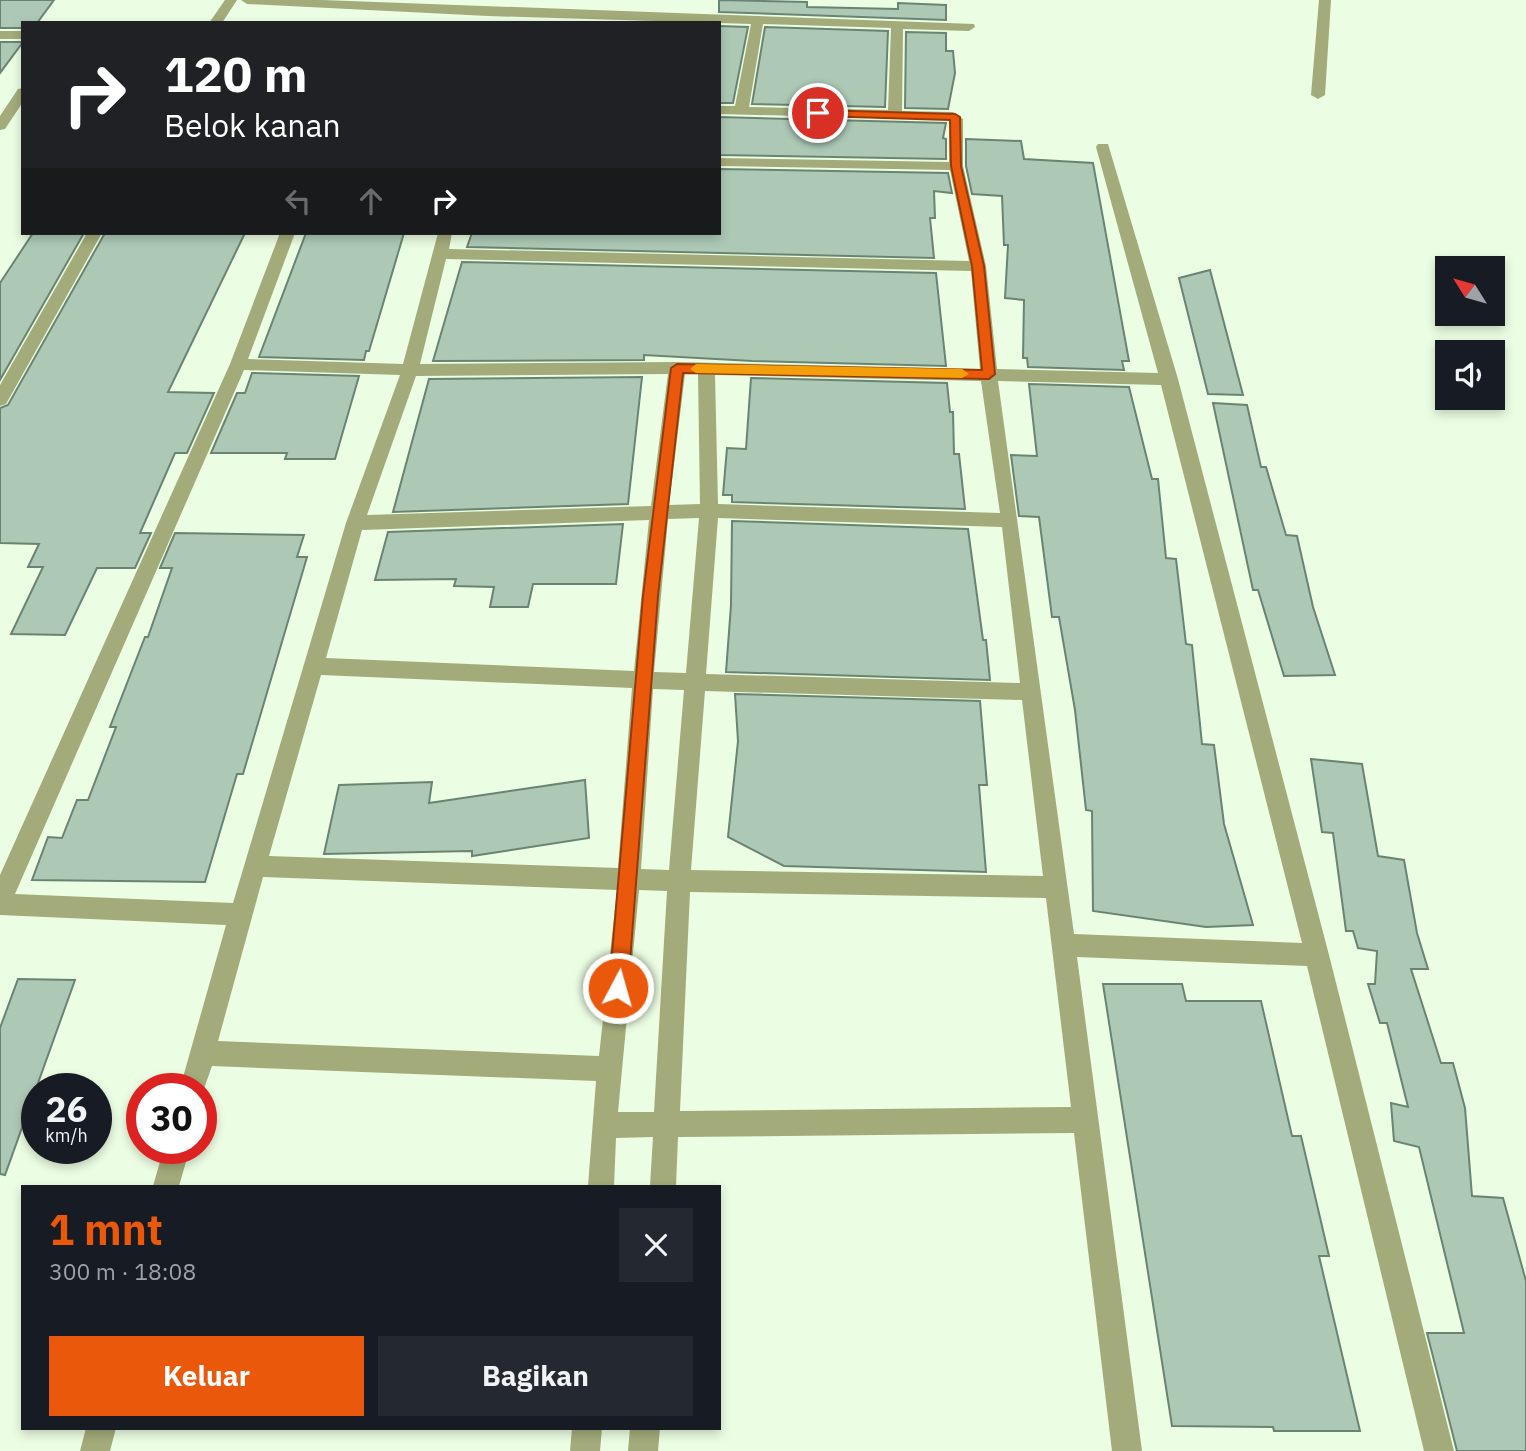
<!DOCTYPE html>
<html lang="id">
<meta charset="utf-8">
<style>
body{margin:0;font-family:"IBM Plex Sans",sans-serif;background:#242831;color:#f1f3f6;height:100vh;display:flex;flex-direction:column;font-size:26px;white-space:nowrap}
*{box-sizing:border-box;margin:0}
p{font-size:23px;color:#9ea1a6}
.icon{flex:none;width:38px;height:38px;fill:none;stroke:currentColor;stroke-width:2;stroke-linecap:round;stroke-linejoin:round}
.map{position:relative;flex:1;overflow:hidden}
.sheet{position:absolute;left:21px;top:1185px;width:700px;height:245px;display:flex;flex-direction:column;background:#171b24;border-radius:0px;box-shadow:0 4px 10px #0003}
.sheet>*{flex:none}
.banner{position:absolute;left:21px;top:21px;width:700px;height:214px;border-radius:0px;box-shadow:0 4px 10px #0003;background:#202124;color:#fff;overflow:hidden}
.needle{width:46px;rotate:307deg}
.buttons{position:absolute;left:1435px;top:256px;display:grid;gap:14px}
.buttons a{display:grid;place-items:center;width:70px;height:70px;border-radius:0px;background:#171b24;box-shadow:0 4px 10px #0003;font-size:35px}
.speed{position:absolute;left:21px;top:1073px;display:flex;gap:14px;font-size:35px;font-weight:700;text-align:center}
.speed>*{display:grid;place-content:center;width:91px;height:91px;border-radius:50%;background:#171b24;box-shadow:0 4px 10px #0003;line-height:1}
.speed small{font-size:18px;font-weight:400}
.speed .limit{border:10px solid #d22;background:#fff;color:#111}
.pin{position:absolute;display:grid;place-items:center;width:60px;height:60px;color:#fff;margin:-30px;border:4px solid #fff;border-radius:50%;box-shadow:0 2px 7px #0007}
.me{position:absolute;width:77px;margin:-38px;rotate:6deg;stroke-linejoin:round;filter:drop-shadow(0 0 5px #0008)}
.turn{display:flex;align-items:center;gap:24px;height:147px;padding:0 28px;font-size:32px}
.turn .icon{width:91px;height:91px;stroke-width:2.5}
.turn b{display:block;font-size:49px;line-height:60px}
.lanes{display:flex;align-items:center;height:66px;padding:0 28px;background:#0003;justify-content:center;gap:35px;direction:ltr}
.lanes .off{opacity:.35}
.round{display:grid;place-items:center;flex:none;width:74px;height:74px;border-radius:0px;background:#242831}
.summary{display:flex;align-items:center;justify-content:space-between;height:119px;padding:0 28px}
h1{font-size:42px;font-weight:800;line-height:52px;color:#ea580c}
.action{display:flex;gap:14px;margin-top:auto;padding:14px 28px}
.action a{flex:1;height:80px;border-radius:0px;background:#ea580c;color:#fff;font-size:28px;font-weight:800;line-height:80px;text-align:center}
.action a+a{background:#242831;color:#f1f3f6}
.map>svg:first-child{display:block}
.building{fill:#adc9b6;stroke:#698472;stroke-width:2}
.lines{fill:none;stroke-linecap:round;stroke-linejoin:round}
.minor{fill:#a3ab7a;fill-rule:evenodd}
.route{fill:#ea580c;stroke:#983908;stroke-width:2}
.slow{fill:#f59e0b}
</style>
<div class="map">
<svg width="1526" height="1451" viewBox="0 0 1526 1451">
<rect width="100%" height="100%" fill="#ebfde2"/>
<path class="building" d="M 0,0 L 54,0 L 37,23 L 23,23 L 23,28 L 0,28 Z
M 719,0 L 807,2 L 807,7 L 898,9 L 898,3 L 946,5 L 946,20 L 719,12 Z
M 719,26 L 748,27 L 733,103 L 719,103 Z
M 765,27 L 888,31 L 885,107 L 752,104 Z
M 906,32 L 946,33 L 946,51 L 953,51 L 955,73 L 948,109 L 905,108 Z
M 0,42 L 23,42 L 0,73 Z
M 719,117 L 946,123 L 943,138 L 946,139 L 946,159 L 719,155 Z
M 966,139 L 1021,141 L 1024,159 L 1093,163 L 1129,361 L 1122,361 L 1124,370 L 1028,367 L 1027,358 L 1023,358 L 1024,300 L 1005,298 L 1008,245 L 1004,245 L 1002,196 L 972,194 L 966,166 Z
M 719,169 L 948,173 L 952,193 L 934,191 L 935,218 L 930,218 L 934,258 L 467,247 L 472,233 L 719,233 Z
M 33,233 L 84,233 L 0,380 L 0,283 Z
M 105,233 L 245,233 L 168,392 L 214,393 L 187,453 L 175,453 L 140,533 L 151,533 L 135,568 L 97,568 L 65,635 L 11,634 L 43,567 L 28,567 L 39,544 L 0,543 L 0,408 L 8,405 Z
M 306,233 L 404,233 L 369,351 L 366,351 L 364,360 L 259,357 Z
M 462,262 L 936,273 L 946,366 L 752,361 L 644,355 L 644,360 L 433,361 Z
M 1210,270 L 1243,395 L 1208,394 L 1179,278 Z
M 252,373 L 359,376 L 335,459 L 285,459 L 287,453 L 211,453 L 237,393 L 245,393 Z
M 642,377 L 628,504 L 393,512 L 429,379 Z
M 751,378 L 947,383 L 950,412 L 953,412 L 954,454 L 959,454 L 965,509 L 732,502 L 732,495 L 723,495 L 727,448 L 746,449 Z
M 1029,384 L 1129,387 L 1152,479 L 1158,479 L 1166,558 L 1176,559 L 1186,644 L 1192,645 L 1202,744 L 1214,745 L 1224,824 L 1253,925 L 1206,927 L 1093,911 L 1092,811 L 1086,810 L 1075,710 L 1059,617 L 1052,617 L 1039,517 L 1019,516 L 1011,455 L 1037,456 Z
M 1213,403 L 1247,405 L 1261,467 L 1266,467 L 1286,535 L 1297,536 L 1313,607 L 1335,675 L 1284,676 L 1258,590 L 1253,590 Z
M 732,521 L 968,529 L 983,640 L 986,640 L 990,680 L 726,672 L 731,605 Z
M 623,524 L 616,584 L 533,584 L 528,607 L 490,607 L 494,587 L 454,586 L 456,579 L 375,580 L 388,532 Z
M 175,533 L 304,535 L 297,557 L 307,557 L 243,774 L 237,774 L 205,882 L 32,880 L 48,837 L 62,838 L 77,800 L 88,800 L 116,727 L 110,727 L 145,637 L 148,637 L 172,568 L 160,568 Z
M 735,694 L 980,701 L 987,785 L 979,785 L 986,872 L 784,866 L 728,837 L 738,741 Z
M 1311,759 L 1362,764 L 1378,856 L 1404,860 L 1417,933 L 1428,969 L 1411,969 L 1441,1063 L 1453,1063 L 1465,1108 L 1472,1196 L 1503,1198 L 1526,1281 L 1526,1451 L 1457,1451 L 1427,1333 L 1464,1333 L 1419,1147 L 1394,1141 L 1391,1103 L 1408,1107 L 1387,1023 L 1380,1023 L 1368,984 L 1375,984 L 1377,951 L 1358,948 L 1353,931 L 1346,931 L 1333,833 L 1322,832 Z
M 585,780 L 589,838 L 472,856 L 472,851 L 324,854 L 339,785 L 432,782 L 429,803 Z
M 18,979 L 75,980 L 5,1175 L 0,1174 L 0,1028 Z
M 1103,984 L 1182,984 L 1186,1001 L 1261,1001 L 1292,1136 L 1301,1136 L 1329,1256 L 1319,1256 L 1360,1431 L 1274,1431 L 1273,1427 L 1172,1426 Z"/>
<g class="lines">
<path class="minor" d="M 225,0 L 237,0 L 222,23 L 209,23 Z
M 241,0 L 322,0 L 974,24 L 975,27 L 969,31 L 903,29 L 902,111 L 953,112 L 963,119 L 963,166 L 986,266 L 997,369 L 1158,373 L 1096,147 L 1098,144 L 1108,144 L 1178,379 L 1329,955 L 1454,1451 L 1424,1451 L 1307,966 L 1077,957 L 1142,1451 L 1112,1451 L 1074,1133 L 678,1137 L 676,1186 L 650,1186 L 653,1137 L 616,1138 L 614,1186 L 588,1186 L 596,1081 L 212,1066 L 201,1097 L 201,1088 L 180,1088 L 226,925 L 0,915 L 0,875 L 230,364 L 280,233 L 295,233 L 248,359 L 403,364 L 438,233 L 452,233 L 449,249 L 969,261 L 950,170 L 719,166 L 719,158 L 949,162 L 949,120 L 719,114 L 719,106 L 735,106 L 751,24 L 488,16 L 247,4 ZM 763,24 L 891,28 L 888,110 L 749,107 ZM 446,259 L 971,271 L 980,369 L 677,362 L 420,364 ZM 244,370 L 400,375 L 346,523 L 233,903 L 15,894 ZM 668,374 L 651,506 L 367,515 L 416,376 ZM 685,374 L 698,374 L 700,504 L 669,505 ZM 715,375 L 981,381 L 1000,513 L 718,504 ZM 998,381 L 1161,385 L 1302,943 L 1074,934 ZM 699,518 L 686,673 L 654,672 L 668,519 ZM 718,518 L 1002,527 L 1020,683 L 706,674 ZM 649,520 L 634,671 L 326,658 L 362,530 ZM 321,675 L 632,688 L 618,868 L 269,856 ZM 653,689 L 684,690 L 669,870 L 641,869 ZM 705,691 L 1022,700 L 1043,876 L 691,870 ZM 263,877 L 617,890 L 599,1056 L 218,1041 ZM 639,890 L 667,891 L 654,1112 L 618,1112 ZM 690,892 L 1046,898 L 1071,1107 L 680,1111 Z
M 1319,0 L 1331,0 L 1325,95 L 1318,99 L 1311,95 Z
M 0,31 L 23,31 L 23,39 L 0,39 Z
M 23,88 L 23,102 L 5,129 L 0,130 L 0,116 L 18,89 Z
M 87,233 L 102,233 L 6,404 L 0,406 L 0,385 Z
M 164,1148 L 190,1148 L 179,1186 L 153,1186 Z
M 86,1428 L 116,1428 L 110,1451 L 80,1451 Z
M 572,1428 L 602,1428 L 600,1451 L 570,1451 Z
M 630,1428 L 660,1428 L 658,1451 L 628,1451 Z"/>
</g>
<path class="route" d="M 815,110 L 955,114 L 960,117 L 961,166 L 984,266 L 995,374 L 989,379 L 683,373 L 658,596 L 628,988 L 625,994 L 618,997 L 612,994 L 609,988 L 643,596 L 671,368 L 677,364 L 982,370 L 972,266 L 951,166 L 950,120 L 818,116 L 815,115 Z"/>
<path class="slow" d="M 696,364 L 962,369 L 969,374 L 962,378 L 696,373 L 690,369 Z"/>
</svg>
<div class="buttons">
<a><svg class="needle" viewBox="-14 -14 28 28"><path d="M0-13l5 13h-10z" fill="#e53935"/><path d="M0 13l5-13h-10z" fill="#9ea1a6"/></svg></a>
<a><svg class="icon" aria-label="sound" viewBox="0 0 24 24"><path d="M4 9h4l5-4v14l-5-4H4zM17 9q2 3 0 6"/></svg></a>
</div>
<div class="speed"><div>26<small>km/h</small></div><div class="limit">30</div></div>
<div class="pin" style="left:818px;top:113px;background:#d93025"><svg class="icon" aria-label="arrive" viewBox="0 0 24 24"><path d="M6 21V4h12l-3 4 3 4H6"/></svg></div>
<svg class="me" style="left:618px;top:988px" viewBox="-20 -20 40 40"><circle r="17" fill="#ea580c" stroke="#fff" stroke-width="3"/><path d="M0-11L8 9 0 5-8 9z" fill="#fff"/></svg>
<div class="banner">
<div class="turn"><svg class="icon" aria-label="right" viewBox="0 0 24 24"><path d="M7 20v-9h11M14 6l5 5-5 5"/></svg><div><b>120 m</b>Belok kanan</div></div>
<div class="lanes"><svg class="icon off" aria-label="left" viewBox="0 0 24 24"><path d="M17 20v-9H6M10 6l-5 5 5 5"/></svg><svg class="icon off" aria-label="ahead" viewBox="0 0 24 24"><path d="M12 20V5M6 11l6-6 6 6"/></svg><svg class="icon" aria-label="right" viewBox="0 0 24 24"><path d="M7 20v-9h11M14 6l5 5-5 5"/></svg></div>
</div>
<section class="sheet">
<div class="summary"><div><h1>1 mnt</h1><p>300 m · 18:08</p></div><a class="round"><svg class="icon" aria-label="close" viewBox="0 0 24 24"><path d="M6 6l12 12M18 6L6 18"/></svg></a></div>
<div class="action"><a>Keluar</a><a>Bagikan</a></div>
</section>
</div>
